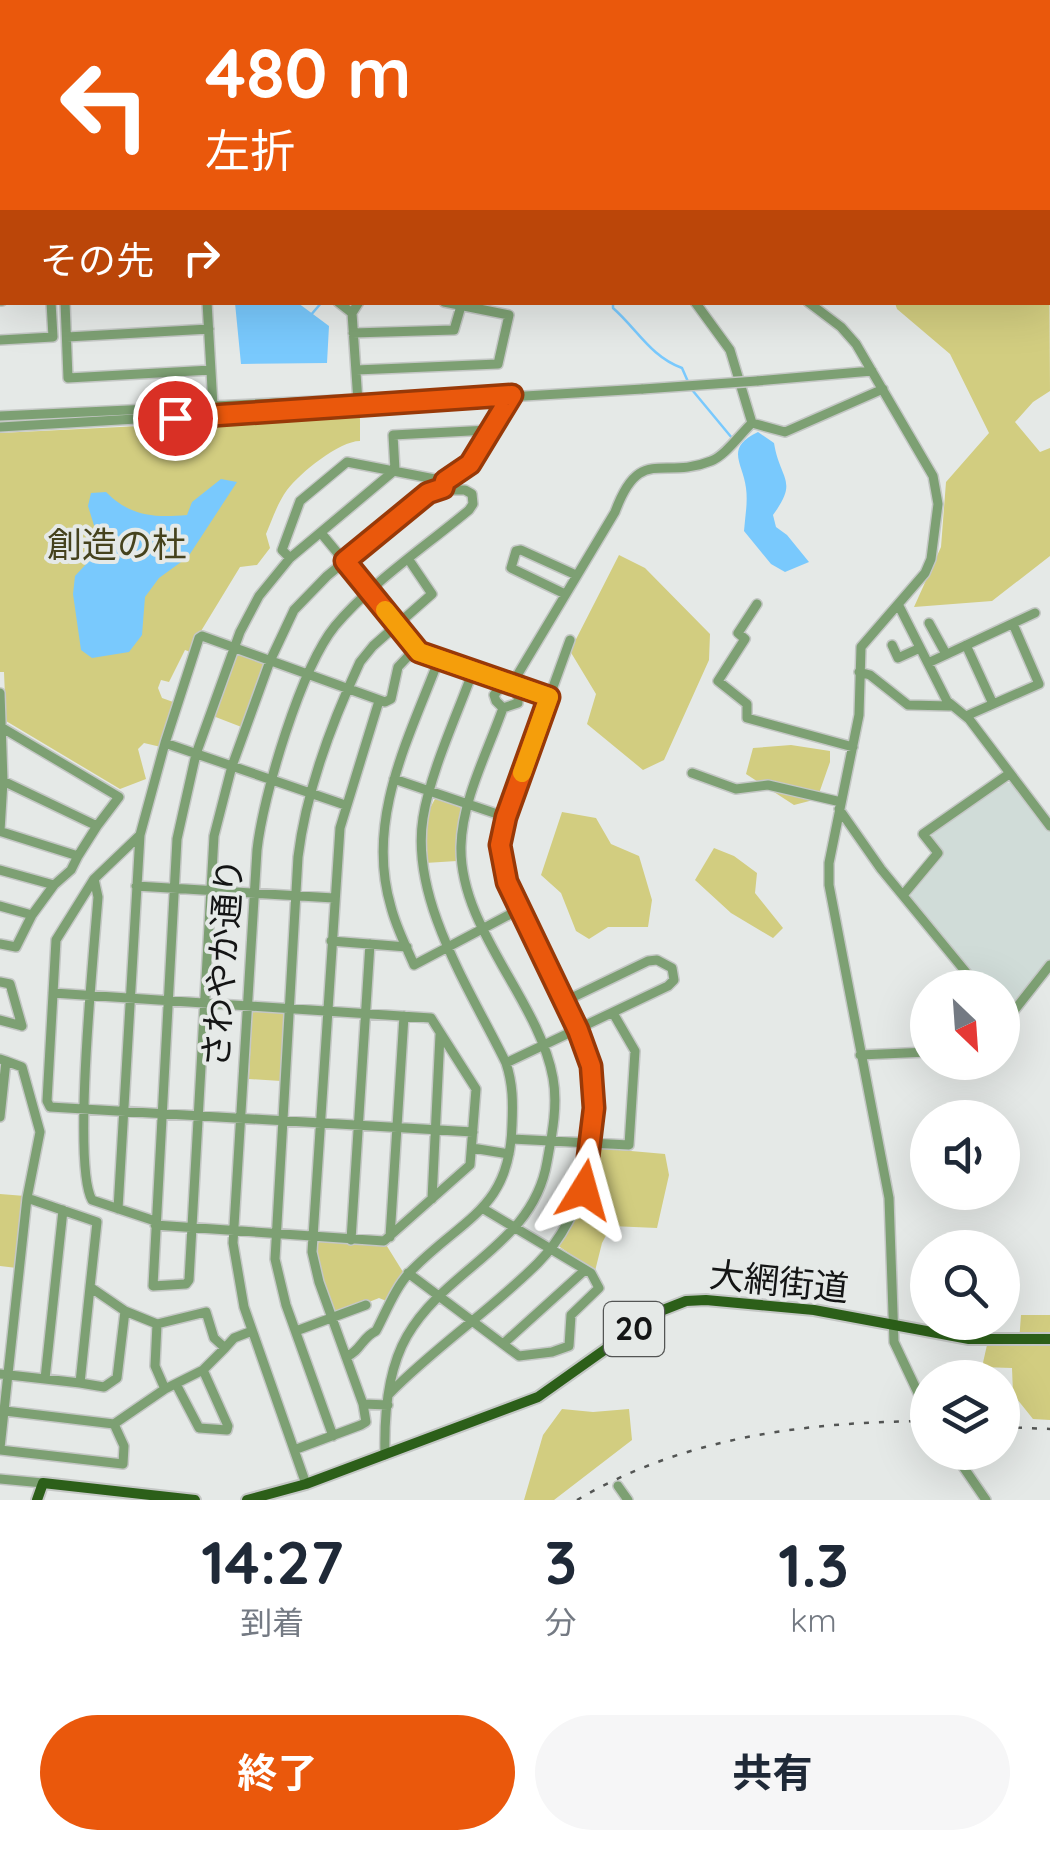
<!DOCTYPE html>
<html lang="ja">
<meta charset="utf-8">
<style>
body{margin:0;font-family:Quicksand,"Noto Sans JP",sans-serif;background:#f6f6f7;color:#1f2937;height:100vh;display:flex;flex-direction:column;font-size:38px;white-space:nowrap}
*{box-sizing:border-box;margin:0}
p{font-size:32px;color:#747a83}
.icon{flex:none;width:55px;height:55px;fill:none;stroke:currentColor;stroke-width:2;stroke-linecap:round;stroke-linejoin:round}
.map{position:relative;height:1500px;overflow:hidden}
.panel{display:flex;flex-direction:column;background:#fff;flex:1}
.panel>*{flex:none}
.top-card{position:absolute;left:0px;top:0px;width:1050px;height:305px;box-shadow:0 10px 40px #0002;background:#ea580c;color:#fff;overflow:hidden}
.needle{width:65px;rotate:155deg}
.buttons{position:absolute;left:910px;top:970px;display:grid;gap:20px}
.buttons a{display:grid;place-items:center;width:110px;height:110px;border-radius:50%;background:#fff;box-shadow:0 10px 40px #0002;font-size:50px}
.pin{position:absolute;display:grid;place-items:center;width:85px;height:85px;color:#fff;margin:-42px;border:5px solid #fff;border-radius:50%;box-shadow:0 2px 10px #0007}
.me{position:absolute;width:110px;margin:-55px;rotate:8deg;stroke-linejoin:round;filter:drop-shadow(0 0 8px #0008)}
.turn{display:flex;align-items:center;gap:35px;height:210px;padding:0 40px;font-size:45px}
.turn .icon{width:130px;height:130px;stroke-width:2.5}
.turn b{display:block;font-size:70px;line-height:85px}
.then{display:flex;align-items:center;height:95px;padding:0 40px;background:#0003;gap:20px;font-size:38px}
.eta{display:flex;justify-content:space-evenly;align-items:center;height:170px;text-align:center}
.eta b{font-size:60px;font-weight:700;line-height:70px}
.cta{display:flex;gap:20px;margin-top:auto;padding:20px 40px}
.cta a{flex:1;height:115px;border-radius:60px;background:#ea580c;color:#fff;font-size:40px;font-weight:700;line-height:115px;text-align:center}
.cta a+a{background:#f6f6f7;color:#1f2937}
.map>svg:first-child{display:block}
.built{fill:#d0dcd8}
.green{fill:#d2cd80}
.water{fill:#79c9fd}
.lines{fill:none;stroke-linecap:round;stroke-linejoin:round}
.stream{stroke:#79c9fd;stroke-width:2.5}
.minor-casing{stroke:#c4c7c5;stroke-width:12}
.major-casing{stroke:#c4c7c5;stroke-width:14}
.minor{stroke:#7da073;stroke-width:9}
.major{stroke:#2c5f19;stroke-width:10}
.rail{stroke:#535554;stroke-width:2.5;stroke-dasharray:5 10;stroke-linecap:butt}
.minor-bridge-casing{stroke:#c4c7c5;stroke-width:12;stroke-linecap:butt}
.minor-bridge{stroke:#7da073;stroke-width:9}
.route-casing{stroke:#983908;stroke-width:25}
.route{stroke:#ea580c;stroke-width:18}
.slow{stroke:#f59e0b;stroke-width:18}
.labels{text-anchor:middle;stroke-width:8;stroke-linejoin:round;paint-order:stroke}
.shield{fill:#e5e9e7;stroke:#535554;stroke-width:2.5}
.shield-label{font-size:32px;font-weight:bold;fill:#141515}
.park-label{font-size:35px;fill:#45421d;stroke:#e5e9e7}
.street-label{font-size:35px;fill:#141515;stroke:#e5e9e7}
</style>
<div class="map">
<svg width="1050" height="1500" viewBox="0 0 1050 1500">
<rect width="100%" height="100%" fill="#e5e9e7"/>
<path class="built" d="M 1007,783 L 1012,783 L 1050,829 L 1050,960 L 1009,1013 L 1004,1014 L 1002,988 L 983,987 L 909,899 L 908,893 L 943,853 L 930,837 L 932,832 Z"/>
<path class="green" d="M 253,0 L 544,0 L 255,2 Z
M 1048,68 L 1050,391 L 1033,402 L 1015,422 L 1040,452 L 1050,448 L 1050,556 L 992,601 L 914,607 L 941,547 L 946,482 L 989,433 L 950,354 L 897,309 L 895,303 L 1048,302 Z
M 360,415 L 360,441 C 339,441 300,473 287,490 C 278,502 272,520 266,534 L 270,548 L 257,565 L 240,567 L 198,636 L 193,653 L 185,650 L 169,682 L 161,680 L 158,688 L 162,698 L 176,703 L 161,747 L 144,743 L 138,749 L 146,779 L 120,789 L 6,721 L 4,672 L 0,672 L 0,433 Z
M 619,555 L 645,568 L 710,634 L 709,660 L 664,760 L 643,770 L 587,724 L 596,694 L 570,651 Z
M 240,652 L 265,660 L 267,665 L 244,728 L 213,716 L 235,655 Z
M 791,745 L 830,751 L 830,762 L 817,799 L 794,805 L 746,774 L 753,748 Z
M 436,797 L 464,809 L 457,835 L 457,861 L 425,863 L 427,814 Z
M 562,812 L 596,818 L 611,844 L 639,856 L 652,900 L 648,927 L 608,927 L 589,939 L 576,931 L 561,893 L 541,875 Z
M 714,848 L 734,856 L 757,873 L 755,893 L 783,928 L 773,938 L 731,913 L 695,880 Z
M 257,1009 L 285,1013 L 281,1081 L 249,1079 L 252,1012 Z
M 597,1148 L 665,1154 L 669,1175 L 657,1228 L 611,1226 L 602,1243 L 595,1271 L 557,1245 L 580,1208 Z
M 0,1194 L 25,1196 L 17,1268 L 0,1266 Z
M 319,1240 L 385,1243 L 403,1272 L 389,1302 L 379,1298 L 336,1315 C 326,1292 312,1264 319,1240 Z
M 1021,1315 L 1050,1315 L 1050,1420 L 1033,1419 L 1013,1394 L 1012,1368 L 982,1367 L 987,1345 L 1019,1342 Z
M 562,1409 L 593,1412 L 629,1409 L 632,1440 L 554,1500 L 524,1500 L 543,1435 Z"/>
<path class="water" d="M 235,303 L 298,303 L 329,326 L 327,363 L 241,364 Z
M 758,432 L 774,443 C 780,480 799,480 773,515 L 776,527 L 787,535 L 809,562 L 785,572 L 771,564 L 744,531 C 745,517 748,503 746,488 C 743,463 724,448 758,432 Z
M 221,479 L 237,482 L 188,557 L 159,578 L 145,597 L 142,635 L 129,652 L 92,658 L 81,650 L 73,594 L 75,576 L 101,548 L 88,506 L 91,493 L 106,492 C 130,516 153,518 187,515 L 192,502 Z"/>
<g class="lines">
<path class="stream" d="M 210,0 L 212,2
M 612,0 L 613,2
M 613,302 L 613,308 C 637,329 651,357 682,368 L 689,384
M 310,316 L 322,302
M 693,391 L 732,438"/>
<defs>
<path id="minor" d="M 639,0 L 640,2
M 184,2 L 188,0
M 756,2 L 756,0
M 0,61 L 2,60
M 0,125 L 2,129
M 0,138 L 2,137
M 0,171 L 2,169
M 0,227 L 2,227
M 0,265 L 2,264
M 0,301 L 2,301
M 65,302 L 68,378 L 211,370
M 207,302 L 213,406
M 338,302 L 352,313
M 808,302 L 841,327 L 856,344 L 933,476 L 938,504 L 931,559 L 925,573 L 861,647 L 859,715 L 829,863 L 829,885 L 889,1198 L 894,1342 L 928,1414
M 353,333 L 454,330 L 461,306
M 67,337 L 209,329
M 0,340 L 53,337 L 51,302
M 356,370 L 498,364 L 509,315 L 444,302
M 757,381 L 872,371
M 358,402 L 352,313 L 359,302
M 0,416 L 467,394
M 752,423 L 785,432 L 883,389
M 0,427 L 643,389
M 443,488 L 428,493 L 327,576 L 294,610 L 270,661 L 232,766 L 214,836 L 189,1280 L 186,1284 L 153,1286 L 177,839 L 196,754 L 240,632 L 259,596 L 290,558 L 395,470 L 393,435 L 489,430
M 321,533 L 419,651 L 549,697
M 290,558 L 282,550 L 300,501 L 347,462 L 445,481
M 565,594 L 511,568 L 516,551 L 521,550 L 576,575
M 757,604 L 738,633 L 745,639 L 718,681 L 747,704 L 747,718 L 853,747
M 899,606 L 947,701 L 969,719 L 1050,826
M 929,623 L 946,654
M 892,645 L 898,658 L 920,648
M 966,645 L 993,704
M 439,659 C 409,738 365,820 391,907 C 396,927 406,946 414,965 L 520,909
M 928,663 L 1035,613
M 859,672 L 870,675 L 908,705 L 950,706
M 505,682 L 494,695 L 496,701 L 503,708 L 518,703 L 518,686
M 512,684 L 615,512 C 640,444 662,481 711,461 C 725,456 740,434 752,423 L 730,350 L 695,302
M 0,693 L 3,781 L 0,831
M 379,701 L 340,828 L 312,1252 L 319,1282 L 363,1404 L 388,1405
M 966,716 L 1039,684 L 1013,624
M 1,727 L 119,797 L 97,826 L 3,781
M 165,743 L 345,805
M 692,773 L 736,789 L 768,785 L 841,802
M 394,779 L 506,817
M 839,809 L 881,869 L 979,988
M 2,832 L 78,856 L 97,826
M 140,835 L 94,879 L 56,940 L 47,1101 L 50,1107 L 473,1132
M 0,870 L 54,885 L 71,870 L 78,856
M 94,879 L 98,897 C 94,951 72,1165 92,1200 L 155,1221
M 136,886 L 334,898
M 903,895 L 938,853 L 923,834 L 1009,774
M 0,906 L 32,915 L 54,885
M 331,941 L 407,947
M 0,944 L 16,947 L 32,915
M 0,982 L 10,984 L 22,1026
M 53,993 L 431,1018 L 476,1089 L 470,1165 L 384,1241 L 155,1225
M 0,1020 L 22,1026
M 1002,1026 L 1050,965
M 860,1055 L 928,1052
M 0,1059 L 6,1061 L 0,1117
M 506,1063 L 668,986 L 674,980 L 672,968 L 657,960 L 648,961 L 565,1001
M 512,1139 L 629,1145 L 635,1051 L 613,1013
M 472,1148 L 509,1154
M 27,1198 L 97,1222 L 90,1287 L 125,1311 L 157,1324 L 206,1312 L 214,1338 L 225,1348 L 234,1338 L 252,1331
M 432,1199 L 440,1035
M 118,1209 L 140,835 L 165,743 L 199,638 L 202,636 L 385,702 L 391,699 L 398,667 L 416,648
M 63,1210 L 45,1379 L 80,1383 L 90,1287
M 390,1237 L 404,1016
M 351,1240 L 370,944
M 408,1273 L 519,1356 L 552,1352 L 569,1346 L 571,1315 L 599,1288 L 591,1273 L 482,1208
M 157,1324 L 155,1366 L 165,1389
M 296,1331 L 366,1305
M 503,1344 L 585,1270
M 346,1357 C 361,1351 362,1337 376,1331 C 386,1312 396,1286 411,1271 C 462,1218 510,1210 512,1125 C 513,1103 513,1084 506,1063 C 471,991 410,900 423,818 C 430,773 457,715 473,671
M 0,1374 L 45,1379
M 80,1383 L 104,1387 L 117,1378 L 125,1311
M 176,1384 L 199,1428 L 227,1430 L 228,1426 L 203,1370
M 389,1394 C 435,1347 491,1310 538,1263 C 585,1215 606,1130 591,1064 C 581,1025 559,988 541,953 C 517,903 493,874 506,817 L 570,640
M 5,1411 L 114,1424 L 165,1389 L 203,1370 L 225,1348
M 333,1436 L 286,1305 L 275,1259 L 298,857 C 306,791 332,722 360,662 L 373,646 L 432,594 L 409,560
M 0,1448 L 27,1198 L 40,1132 L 22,1067 L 6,1061
M 0,1450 L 123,1464 L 124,1446 L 114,1424
M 294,1450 L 361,1425 L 366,1422 L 363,1404
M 953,1452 L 986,1500
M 385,1455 C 384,1417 388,1369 407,1336 C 446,1268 533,1245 547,1162 C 552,1135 558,1105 553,1078 C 539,1000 459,928 461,846 C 462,800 488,751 503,708
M 0,1479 L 43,1483
M 306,1484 L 244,1307 L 233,1243 L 257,850 C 263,795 301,668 335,626 C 371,583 426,546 469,510 L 473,504 L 472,494 L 465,490 L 445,490 L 442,484 L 470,464 L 512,395
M 618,1486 L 628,1500"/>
<path id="major" d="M 37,1500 L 43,1483 L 195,1500
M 247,1500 L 306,1484 L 538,1397 L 658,1312 L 686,1301 L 706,1300 L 814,1310 L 969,1339 L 1050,1339"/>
</defs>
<use href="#minor" class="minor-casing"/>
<use href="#major" class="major-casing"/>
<use href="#minor" class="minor"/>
<use href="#major" class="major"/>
<path class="rail" d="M 1002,1427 L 1050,1429
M 577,1500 C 684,1437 805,1422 928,1421"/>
<defs>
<path id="minor-bridge" d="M 198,2 L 201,0
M 643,389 L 757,381"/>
</defs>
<use href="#minor-bridge" class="minor-bridge-casing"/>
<use href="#minor-bridge" class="minor-bridge"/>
</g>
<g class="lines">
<defs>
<path id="route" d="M 175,418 L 512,395 L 470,464 L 445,481 L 443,488 L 428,493 L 345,561 L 419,652 L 549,697 L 506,817 L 500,845 L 507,882 L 578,1030 L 591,1066 L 594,1108 L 584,1190"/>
</defs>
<use href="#route" class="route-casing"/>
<use href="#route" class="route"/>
<path class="slow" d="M 385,610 L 419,652 L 549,697 L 522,773"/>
</g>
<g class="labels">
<rect class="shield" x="604" y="1302" width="60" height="54" rx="8"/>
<g class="shield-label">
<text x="634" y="1340">20</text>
</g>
<g class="park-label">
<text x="117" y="557">創造の杜</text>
</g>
<g class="street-label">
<text transform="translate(223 963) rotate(-86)" y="12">さわやか通り</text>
<text transform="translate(779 1282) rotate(6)" y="12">大網街道</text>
</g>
</g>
</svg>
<div class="buttons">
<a><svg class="needle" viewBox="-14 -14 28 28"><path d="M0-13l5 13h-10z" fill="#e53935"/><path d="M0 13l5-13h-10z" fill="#747a83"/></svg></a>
<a><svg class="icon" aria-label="sound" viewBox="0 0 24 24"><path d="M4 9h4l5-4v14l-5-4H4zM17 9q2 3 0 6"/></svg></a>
<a><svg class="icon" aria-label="search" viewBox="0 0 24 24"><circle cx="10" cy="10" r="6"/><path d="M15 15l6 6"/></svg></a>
<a><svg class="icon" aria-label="layers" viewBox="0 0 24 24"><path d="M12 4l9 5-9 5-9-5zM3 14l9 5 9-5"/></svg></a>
</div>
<div class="pin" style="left:175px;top:418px;background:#d93025"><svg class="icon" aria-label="arrive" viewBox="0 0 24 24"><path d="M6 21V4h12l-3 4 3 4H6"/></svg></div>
<svg class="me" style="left:584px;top:1190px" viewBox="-20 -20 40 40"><path d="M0-17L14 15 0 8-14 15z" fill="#ea580c" stroke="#fff" stroke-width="4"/></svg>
<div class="top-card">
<div class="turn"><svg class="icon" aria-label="left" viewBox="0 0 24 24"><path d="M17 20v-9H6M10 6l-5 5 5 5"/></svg><div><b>480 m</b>左折</div></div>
<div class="then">その先<svg class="icon" aria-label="right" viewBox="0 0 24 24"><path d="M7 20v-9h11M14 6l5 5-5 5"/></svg></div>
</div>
</div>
<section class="panel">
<div class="eta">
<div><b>14:27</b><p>到着</p></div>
<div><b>3</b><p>分</p></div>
<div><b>1.3</b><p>km</p></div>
</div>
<div class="cta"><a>終了</a><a>共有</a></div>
</section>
